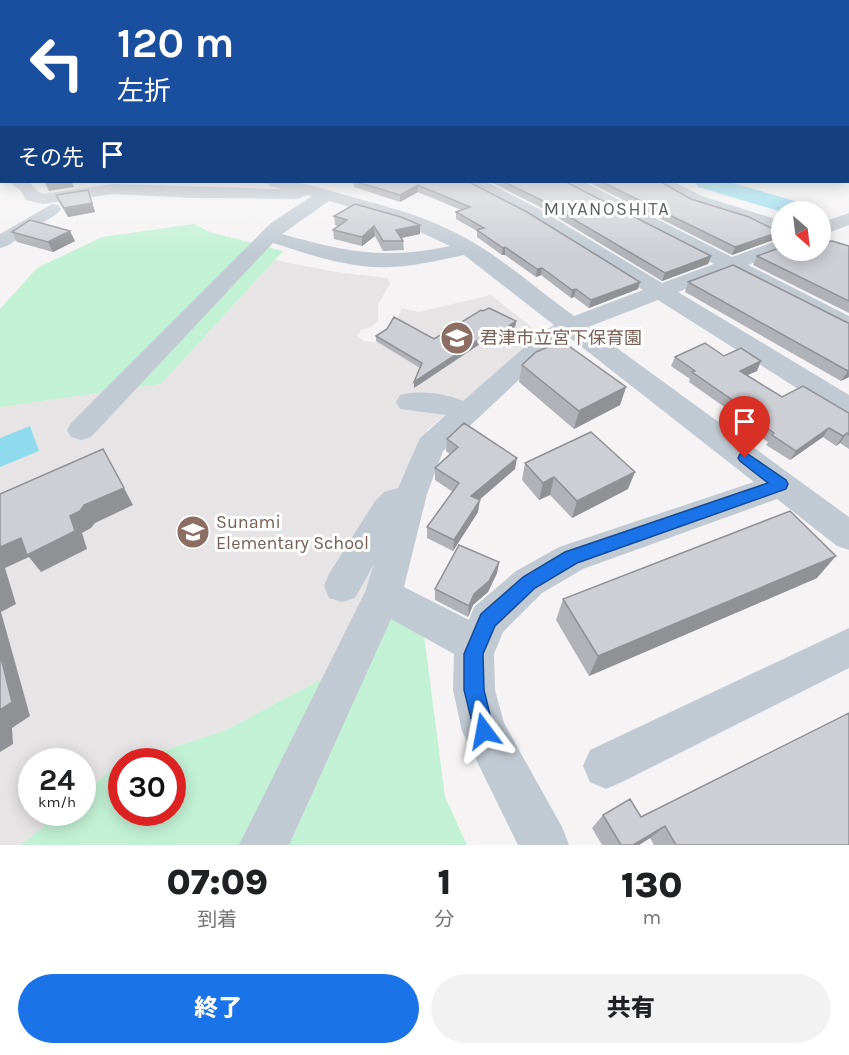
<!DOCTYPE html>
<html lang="ja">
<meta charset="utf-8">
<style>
body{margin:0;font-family:Karla,"Noto Sans JP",sans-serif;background:#f2f2f2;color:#202124;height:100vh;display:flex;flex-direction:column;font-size:22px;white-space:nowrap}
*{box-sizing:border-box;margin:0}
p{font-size:20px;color:#757577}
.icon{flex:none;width:33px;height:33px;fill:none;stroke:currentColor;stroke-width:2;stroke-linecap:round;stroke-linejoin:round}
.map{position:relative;height:845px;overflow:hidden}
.side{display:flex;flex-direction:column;background:#fff;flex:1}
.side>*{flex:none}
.top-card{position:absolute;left:0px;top:0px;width:849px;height:183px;box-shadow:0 3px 15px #0003;background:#1a4fa0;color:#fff;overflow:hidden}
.needle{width:39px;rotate:152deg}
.tools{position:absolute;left:771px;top:201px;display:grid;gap:12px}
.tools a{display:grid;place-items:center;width:60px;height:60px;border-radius:50%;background:#fff;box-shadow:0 3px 15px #0003;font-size:30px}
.speed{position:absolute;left:18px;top:748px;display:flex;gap:12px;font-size:30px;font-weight:700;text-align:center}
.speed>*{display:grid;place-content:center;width:78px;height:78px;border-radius:50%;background:#fff;box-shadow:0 3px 15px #0003;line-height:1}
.speed small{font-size:15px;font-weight:400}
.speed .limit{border:9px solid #d22;background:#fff;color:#111}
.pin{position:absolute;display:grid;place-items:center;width:51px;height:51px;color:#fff;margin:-62px -26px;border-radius:50% 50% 50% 0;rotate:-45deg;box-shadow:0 0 6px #0007}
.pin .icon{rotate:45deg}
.me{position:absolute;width:66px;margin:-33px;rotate:347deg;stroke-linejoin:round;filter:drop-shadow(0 0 4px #0008)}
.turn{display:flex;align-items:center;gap:21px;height:126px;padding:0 18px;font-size:27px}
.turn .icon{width:78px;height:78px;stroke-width:2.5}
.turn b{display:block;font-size:42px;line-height:51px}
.then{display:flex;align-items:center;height:57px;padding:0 18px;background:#0003;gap:12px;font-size:22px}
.eta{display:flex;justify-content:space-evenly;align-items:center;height:102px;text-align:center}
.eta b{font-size:36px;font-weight:800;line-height:42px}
.cta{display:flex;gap:12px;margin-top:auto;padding:12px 18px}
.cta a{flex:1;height:69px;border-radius:36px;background:#1a73e8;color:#fff;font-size:24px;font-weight:800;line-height:69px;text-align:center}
.cta a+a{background:#f2f2f2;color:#202124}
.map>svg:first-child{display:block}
.education{fill:#e6e4e5}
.green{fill:#c3f1d5}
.water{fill:#90daee}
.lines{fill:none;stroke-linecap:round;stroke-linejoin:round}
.river{fill:#90daee;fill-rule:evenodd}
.minor{fill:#c1cad2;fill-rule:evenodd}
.wall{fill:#b0b2b7}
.shaded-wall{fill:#909195}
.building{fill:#cdcfd5;stroke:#909195;stroke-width:1.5}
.route{fill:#1a73e8;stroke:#114b97;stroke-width:1.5}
.labels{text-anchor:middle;stroke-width:6;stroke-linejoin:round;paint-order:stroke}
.far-quarter-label{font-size:18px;letter-spacing:1.5px;fill:#5f6368;stroke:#fff}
.education-label{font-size:18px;fill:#785e54;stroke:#fff;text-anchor:start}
</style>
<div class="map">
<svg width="849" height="845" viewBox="0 0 849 845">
<rect width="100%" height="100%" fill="#f5f3f3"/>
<path class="education" d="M 275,260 L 336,272 L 388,278 L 390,284 L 378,304 L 378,320 L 371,327 L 361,330 L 357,336 L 364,341 L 375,343 L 392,329 L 402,308 L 419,312 L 491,295 L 539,333 L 480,388 L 428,429 L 400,482 L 371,583 L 335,672 L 226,730 L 129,762 L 122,762 L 121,765 L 114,767 L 83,794 L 82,762 L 32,762 L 32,813 L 60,813 L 21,845 L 0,845 L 0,407 L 161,384 Z"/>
<path class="green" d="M 194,224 L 210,232 L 283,251 L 161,384 L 0,407 L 0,309 L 37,268 L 102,237 Z
M 393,617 L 424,635 L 445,797 L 467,845 L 21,845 L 60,813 L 82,813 L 83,794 L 114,767 L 121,765 L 122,813 L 172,813 L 172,762 L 129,762 L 226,730 L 335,672 Z"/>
<path class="water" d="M 30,426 L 39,451 L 0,467 L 0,438 Z"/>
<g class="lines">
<path class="river" d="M 695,182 L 729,182 L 816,207 L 819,212 L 782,212 L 698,187 Z"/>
<path class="minor" d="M 0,135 L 2,135 L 2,144 L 0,144 Z
M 848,166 L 849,166 L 849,178 L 848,177 Z
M 9,182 L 29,182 L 39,192 L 43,194 L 113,184 L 282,189 L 269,186 L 267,182 C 290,179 316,186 338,193 C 376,204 414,212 450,230 C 495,251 534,287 574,316 L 643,290 L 527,217 L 470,186 L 468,182 L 487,182 L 539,209 L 662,283 L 714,264 L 566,186 L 564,182 L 584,182 L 732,257 L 782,239 L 782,250 L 786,250 L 748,265 L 849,316 L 849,332 L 841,330 L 730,272 L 678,292 L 849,395 L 849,417 L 839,415 L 658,300 L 588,327 L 849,517 L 849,550 L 837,546 L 777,499 L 583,569 L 542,593 L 503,632 L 494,654 L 495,690 L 504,723 L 562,827 L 569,845 L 518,845 L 462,731 L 453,690 L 454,654 L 391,619 L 289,845 L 239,845 L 365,592 L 374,564 L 355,598 L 342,602 L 329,598 L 324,586 L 329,574 L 375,501 L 384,492 L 398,488 L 420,438 L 446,415 L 400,409 L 396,402 L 400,395 C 420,390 444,393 463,401 L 536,337 L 554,325 L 464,255 C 440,260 416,266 391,267 C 351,269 311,255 273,243 L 91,437 L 81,440 L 71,437 L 67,430 L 71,423 L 271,223 L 312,196 L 306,195 L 298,199 L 193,198 L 113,194 L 43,204 L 26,200 L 20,190 ZM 329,201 L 392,219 L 450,246 C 383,260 347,252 282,234 ZM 569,337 L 754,482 L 559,547 L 516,571 L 474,607 L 469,620 L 404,587 L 427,494 L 443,451 L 554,347 Z
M 655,182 L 674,182 L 702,196 L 782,221 L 782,232 L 690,204 Z
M 52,204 L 58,205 L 61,209 L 58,213 L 7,246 L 0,248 L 0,234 Z
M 849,213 L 849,225 L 820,236 L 820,223 Z
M 849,628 L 849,668 L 622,782 L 606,789 L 590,782 L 583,766 L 590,750 Z"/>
</g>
<path class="wall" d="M 354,182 L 469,182 L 638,289 L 589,308 L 574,297 L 571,298 L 541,275 L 536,277 L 505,255 L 502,255 L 477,237 L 477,231 L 456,219 L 456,212 L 461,210 L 418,192 L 400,202 L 354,187 Z
M 491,182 L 566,182 L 711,256 L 708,264 L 662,281 L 540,207 Z
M 588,182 L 661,182 L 691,199 L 776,239 L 732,255 Z
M 88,190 L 95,212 L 68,217 L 60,204 L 56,195 Z
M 334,216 L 420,225 L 420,234 L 402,238 L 403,241 L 404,250 L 383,251 L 375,236 L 362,246 L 334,239 L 333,230 L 338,226 L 335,225 Z
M 12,232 L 75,241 L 53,252 L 17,242 Z
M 849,246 L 849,313 L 753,265 L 757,256 Z
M 688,282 L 849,323 L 849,377 L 841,381 L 685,292 Z
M 483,311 L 516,321 L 515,327 L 486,347 L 480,344 L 414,388 L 420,368 L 376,341 L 376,336 L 434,339 Z
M 724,356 L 757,371 L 747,375 L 782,397 L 849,413 L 849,449 L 840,443 L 836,446 L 823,437 L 790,460 L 766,445 L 768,442 L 746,426 L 747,423 L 689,382 L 690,379 L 671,366 L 675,357 Z
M 522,365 L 626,387 L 620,405 L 574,429 L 519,382 Z
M 447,439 L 515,469 L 479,500 L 478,512 L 453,551 L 427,538 L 427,527 L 453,492 L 435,480 L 435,468 L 450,454 L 446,451 Z
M 525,463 L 628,489 L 572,518 L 550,495 L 539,500 L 522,480 Z
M 499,562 L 497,573 L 488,592 L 473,605 L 468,617 L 435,600 L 435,589 Z
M 817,578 L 589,676 L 556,620 L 563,599 Z
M 603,815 L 641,817 L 849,845 L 654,845 L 650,838 L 639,845 L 602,845 L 592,828 Z"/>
<path class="shaded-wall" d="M 55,182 L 72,182 L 74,187 L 49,191 L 45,183 Z
M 418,185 L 418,192 L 400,202 L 400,195 Z
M 88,190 L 95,212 L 68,217 L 64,208 Z
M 420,225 L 420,234 L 396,239 L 396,230 Z
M 374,226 L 375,236 L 362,246 L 362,237 Z
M 70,231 L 75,241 L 53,252 L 48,242 Z
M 779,232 L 776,239 L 732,255 L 735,247 Z
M 505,247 L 505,255 L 502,255 L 503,248 Z
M 711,256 L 708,264 L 662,281 L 665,273 Z
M 542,268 L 541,275 L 536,277 L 537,269 Z
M 640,282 L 638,289 L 589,308 L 591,300 Z
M 576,289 L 574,297 L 571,298 L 572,290 Z
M 516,321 L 515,327 L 486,347 L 487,341 Z
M 481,338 L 480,344 L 414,388 L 414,382 Z
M 761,361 L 757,371 L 736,380 L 740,371 Z
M 849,370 L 849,377 L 841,381 L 848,371 Z
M 626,387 L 620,405 L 574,429 L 579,411 Z
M 829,428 L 823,437 L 790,460 L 796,451 Z
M 847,433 L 840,443 L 836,446 L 843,436 Z
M 517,458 L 515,469 L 470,508 L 471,496 Z
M 635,472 L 628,489 L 572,518 L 577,501 Z
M 554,477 L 550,495 L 539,500 L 543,483 Z
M 124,488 L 133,505 L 95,523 L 91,528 L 82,533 L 87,549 L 41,572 L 29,557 L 5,568 L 16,604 L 1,612 L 30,716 L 12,728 L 13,744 L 0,752 L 0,547 L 70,516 L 84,505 Z
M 480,500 L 478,512 L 453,551 L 454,540 Z
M 836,556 L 817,578 L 589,676 L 598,656 Z
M 499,562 L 497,573 L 488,592 L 473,605 L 468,617 L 469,606 L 474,594 Z
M 665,826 L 650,838 L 639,845 L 633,845 Z"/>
<path class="building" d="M 357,182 L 469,182 L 527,212 L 640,282 L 591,300 L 576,289 L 572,290 L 542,268 L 537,269 L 505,247 L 503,248 L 477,230 L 484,228 L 456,212 L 470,207 L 418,185 L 400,195 Z
M 504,182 L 566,182 L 711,256 L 665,273 L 541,200 Z
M 602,182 L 661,182 L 691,199 L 749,217 L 779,232 L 735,247 Z
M 88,190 L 92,203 L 64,208 L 56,195 Z
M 355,204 L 401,217 L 420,225 L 396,230 L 403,241 L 383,241 L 374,226 L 362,237 L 333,230 L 347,220 L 334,216 Z
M 30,220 L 70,231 L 48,242 L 12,232 Z
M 832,241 L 849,246 L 849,301 L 757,256 L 782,247 L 782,250 L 820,250 L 820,243 Z
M 733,265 L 846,322 L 849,323 L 849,370 L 848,371 L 688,282 Z
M 489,308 L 516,321 L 487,341 L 481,338 L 414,382 L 422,363 L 376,336 L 387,329 L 394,317 L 434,339 L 481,310 L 483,311 Z
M 562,341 L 626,387 L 579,411 L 522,365 L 536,352 Z
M 705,343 L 724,356 L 741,348 L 761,361 L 740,371 L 782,397 L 803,386 L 849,413 L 849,435 L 847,433 L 843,436 L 829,428 L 796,451 L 772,435 L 774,433 L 751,416 L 754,415 L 692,372 L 695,371 L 675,357 Z
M 464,423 L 517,458 L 471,496 L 480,500 L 454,540 L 427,527 L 459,483 L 435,468 L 458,447 L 447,439 Z
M 591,432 L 635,472 L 577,501 L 554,477 L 543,483 L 525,463 Z
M 103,449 L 124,488 L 84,505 L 80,511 L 70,516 L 75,531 L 27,555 L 21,538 L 0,547 L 0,494 Z
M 790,511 L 836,556 L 598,656 L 563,599 Z
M 459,545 L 499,562 L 489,581 L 474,594 L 469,606 L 435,589 Z
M 0,654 L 12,702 L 0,710 Z
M 849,713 L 849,845 L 676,845 L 665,826 L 633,845 L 621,845 L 603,815 L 630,799 L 641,817 Z"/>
<linearGradient id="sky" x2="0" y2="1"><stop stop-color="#85c3ea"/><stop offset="0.53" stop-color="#fafafa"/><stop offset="1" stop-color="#fafafa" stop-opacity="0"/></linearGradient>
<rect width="849" height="254" fill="url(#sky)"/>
<path class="route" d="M 745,452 L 786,480 L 788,484 L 786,489 L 577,563 L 535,588 L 495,626 L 483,654 L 484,690 L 494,731 L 491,738 L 484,741 L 476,738 L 464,690 L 464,654 L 481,614 L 523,577 L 565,552 L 768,483 L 740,461 L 738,458 L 740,454 Z"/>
<defs>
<symbol id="school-disc" viewBox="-11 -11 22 22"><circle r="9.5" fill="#8d6e63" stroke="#fff"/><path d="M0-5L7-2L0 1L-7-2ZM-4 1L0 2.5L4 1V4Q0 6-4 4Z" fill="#fff"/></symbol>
</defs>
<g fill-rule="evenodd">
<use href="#school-disc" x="438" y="319" width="38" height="38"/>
<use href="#school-disc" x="174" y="513" width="38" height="38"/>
</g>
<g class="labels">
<g class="far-quarter-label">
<text x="607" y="215">MIYANOSHITA</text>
</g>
<g class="education-label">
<text x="480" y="344">君津市立宮下保育園</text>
<text x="216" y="528">Sunami<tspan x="216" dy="21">Elementary School</tspan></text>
</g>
</g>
</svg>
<div class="tools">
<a><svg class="needle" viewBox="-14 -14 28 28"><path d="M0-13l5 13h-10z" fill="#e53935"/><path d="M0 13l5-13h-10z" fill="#757577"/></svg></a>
</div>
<div class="speed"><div>24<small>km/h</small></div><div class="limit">30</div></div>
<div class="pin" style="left:745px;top:458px;background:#d93025"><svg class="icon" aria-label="arrive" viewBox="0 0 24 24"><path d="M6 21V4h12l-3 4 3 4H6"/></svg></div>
<svg class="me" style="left:484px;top:731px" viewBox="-20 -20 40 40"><path d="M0-17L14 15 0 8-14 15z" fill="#1a73e8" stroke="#fff" stroke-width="4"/></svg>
<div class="top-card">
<div class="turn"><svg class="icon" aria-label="left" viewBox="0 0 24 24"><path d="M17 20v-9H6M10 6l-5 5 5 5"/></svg><div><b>120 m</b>左折</div></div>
<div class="then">その先<svg class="icon" aria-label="arrive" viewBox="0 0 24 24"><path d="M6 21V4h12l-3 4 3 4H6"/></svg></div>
</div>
</div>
<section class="side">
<div class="eta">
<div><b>07:09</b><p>到着</p></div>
<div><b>1</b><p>分</p></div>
<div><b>130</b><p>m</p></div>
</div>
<div class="cta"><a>終了</a><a>共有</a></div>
</section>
